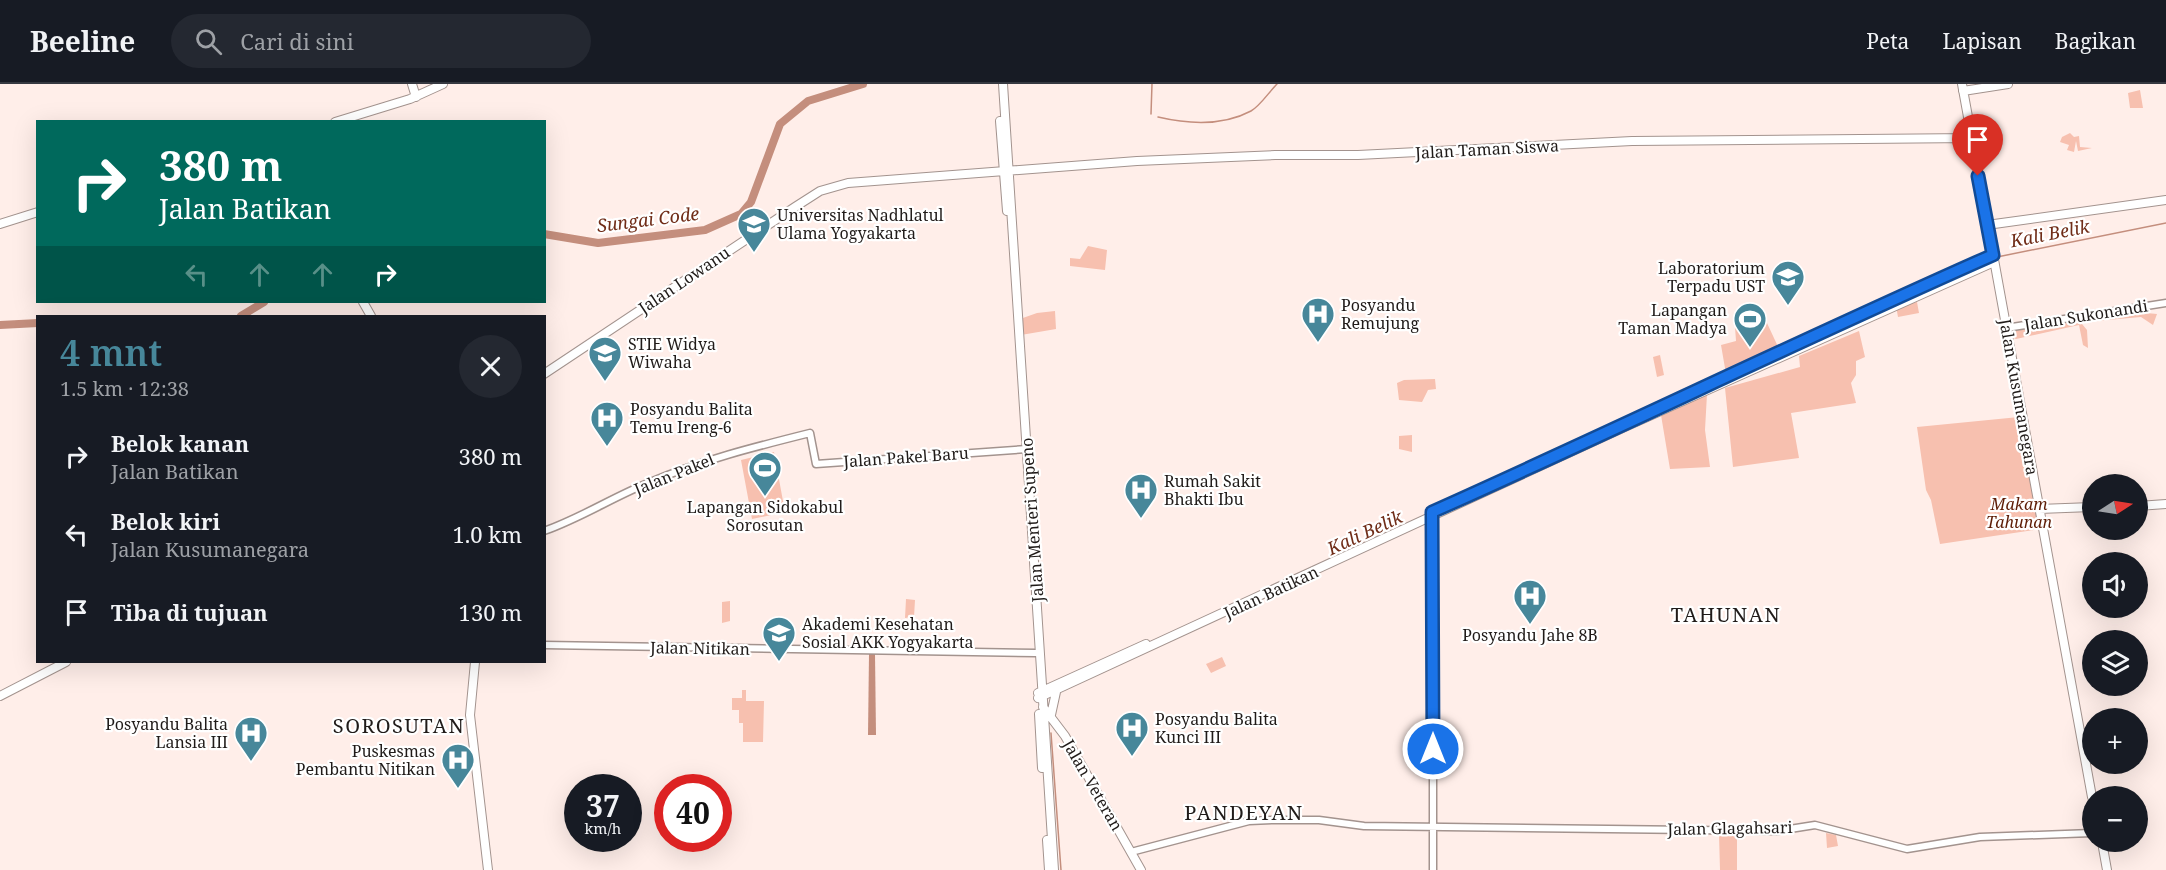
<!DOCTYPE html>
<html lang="id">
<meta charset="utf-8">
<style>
body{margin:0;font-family:"Noto Serif",serif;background:#242831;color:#f1f3f6;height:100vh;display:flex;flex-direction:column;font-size:22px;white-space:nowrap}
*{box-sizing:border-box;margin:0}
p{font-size:20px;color:#9ea1a6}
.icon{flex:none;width:33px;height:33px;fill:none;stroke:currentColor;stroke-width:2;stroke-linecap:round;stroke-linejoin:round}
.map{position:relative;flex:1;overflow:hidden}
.drawer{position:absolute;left:36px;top:231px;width:510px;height:348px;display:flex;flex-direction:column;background:#171b24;border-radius:0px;box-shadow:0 6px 24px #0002}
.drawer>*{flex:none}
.top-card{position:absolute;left:36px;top:36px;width:510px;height:183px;border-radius:0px;box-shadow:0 6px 24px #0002;background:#00695c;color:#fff;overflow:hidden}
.needle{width:39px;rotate:78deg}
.controls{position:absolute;left:2082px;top:390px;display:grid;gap:12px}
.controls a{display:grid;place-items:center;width:66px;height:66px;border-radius:50%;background:#171b24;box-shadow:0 6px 24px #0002;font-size:30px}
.speed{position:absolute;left:564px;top:690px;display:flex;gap:12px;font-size:30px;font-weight:700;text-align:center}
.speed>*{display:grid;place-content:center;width:78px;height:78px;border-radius:50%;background:#171b24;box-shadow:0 6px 24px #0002;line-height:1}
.speed small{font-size:15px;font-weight:400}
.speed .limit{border:9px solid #d22;background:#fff;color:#111}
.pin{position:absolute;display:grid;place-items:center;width:51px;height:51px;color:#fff;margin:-62px -26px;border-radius:50% 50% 50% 0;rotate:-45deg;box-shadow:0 0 6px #0007}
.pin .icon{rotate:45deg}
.me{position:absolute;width:66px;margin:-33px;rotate:0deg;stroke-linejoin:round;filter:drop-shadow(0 0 4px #0008)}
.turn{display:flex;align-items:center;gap:21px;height:126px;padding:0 24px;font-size:27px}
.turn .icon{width:78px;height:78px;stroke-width:2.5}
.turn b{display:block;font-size:42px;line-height:51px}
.lanes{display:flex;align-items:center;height:57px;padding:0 24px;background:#0003;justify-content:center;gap:30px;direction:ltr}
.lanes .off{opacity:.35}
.round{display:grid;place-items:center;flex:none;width:63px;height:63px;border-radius:32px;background:#242831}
.summary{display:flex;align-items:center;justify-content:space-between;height:102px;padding:0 24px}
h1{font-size:36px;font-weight:600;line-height:45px;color:#47879a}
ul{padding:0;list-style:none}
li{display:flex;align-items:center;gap:18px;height:78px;padding:0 24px}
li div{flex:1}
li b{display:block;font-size:22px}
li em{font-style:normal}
header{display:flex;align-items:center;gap:36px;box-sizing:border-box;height:84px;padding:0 30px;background:#171b24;border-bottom:2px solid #363941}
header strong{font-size:28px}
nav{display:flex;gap:33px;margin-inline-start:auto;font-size:21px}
.search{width:420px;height:54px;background:#242831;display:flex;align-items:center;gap:15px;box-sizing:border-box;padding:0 21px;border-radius:33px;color:#9ea1a6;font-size:22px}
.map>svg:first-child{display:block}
.green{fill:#f7c0af}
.water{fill:#c48e7d}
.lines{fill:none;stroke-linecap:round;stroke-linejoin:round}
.stream{stroke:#c48e7d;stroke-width:1.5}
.river{stroke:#c48e7d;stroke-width:8}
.minor-casing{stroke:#a3938e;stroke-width:9}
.major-casing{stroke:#a3938e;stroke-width:10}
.minor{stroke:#fff;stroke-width:6}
.major{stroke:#fff;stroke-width:8}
.route-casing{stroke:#114b97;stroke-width:15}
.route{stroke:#1a73e8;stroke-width:10}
.labels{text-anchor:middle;stroke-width:4.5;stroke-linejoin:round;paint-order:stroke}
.street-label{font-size:16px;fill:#201b19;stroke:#fff}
.poi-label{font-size:16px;fill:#201b19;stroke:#fff;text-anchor:start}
.park-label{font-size:16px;font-style:italic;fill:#5e1d06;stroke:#fff}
.water-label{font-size:18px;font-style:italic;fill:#702d18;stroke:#fff}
.quarter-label{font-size:20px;letter-spacing:1.5px;fill:#201b19;stroke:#fff}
</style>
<header>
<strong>Beeline</strong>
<div class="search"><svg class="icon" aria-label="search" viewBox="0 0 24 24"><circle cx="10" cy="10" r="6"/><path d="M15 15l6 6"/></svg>Cari di sini</div>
<nav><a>Peta</a><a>Lapisan</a><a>Bagikan</a></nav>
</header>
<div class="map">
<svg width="2166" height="786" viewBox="0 0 2166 786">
<rect width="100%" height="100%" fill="#ffeee9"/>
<path class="green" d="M 2140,6 L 2143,24 L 2130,24 L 2128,9 Z
M 2070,49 L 2074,53 L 2079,52 L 2080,63 L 2092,64 L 2078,67 L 2076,57 L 2074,68 L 2067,66 L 2069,61 L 2060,58 L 2062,53 Z
M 1088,162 L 1107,166 L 1105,186 L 1070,182 L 1070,174 L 1080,175 Z
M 1917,218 L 1919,229 L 1898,233 L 1896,222 Z
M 1055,227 L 1056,245 L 1021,251 L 1020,235 L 1037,229 Z
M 2136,228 L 2157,230 L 2153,241 L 2141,233 L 2096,237 Z
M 2077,234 L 2087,246 L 2088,264 L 2083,261 L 2079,241 L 2016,255 L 2009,252 L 2010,245 Z
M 1767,239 L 1780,267 L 1726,290 L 1721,261 L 1736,257 L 1735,243 Z
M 1859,247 L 1865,273 L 1856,277 L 1856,291 L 1851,299 L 1856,319 L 1791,329 L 1799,374 L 1733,383 L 1725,304 L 1800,283 L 1799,272 Z
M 1660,271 L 1664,291 L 1657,293 L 1653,273 Z
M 1435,295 L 1436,305 L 1428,306 L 1422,318 L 1399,316 L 1397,299 L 1404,296 Z
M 1707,310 L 1705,346 L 1710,383 L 1670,385 L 1661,331 Z
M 2019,333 L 2040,445 L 1940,460 L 1931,416 L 1926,406 L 1917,343 Z
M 1412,351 L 1412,368 L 1399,365 L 1399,352 Z
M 774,368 L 785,428 L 752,435 L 741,376 Z
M 906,515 L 915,516 L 914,533 L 905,534 Z
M 730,517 L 730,537 L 722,539 L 722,518 Z
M 1222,573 L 1226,582 L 1211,589 L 1206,580 Z
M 742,606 L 746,606 L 746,617 L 764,617 L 763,658 L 743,658 L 743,639 L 739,639 L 739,626 L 732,626 L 732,614 L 742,614 Z
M 1724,748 L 1737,748 L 1737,786 L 1720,786 L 1719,750 Z
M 1826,749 L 1836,751 L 1838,762 L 1827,764 Z"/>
<path class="water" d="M 869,570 L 875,570 L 876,651 L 868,651 Z"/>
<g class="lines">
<path class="stream" d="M 1151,30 L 1152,0
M 1158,33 C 1188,40 1223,42 1251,27 C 1260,22 1269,8 1277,0
M 1997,173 L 2166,139
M 1051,649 L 1061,786"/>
<path class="river" d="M 544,150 L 598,159 L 705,146 L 741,130 L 751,118 L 780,40 L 808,17 L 863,0
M 241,232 L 264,218
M 0,241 L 38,239"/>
<defs>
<path id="minor" d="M 2006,244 L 2166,219
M 544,447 C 581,434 613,413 648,399 C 702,376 754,363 810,349 L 816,380 L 1027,365
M 544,561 L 1036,569
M 1131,768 L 1249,737 L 1272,736 L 1319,736 L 1364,742 L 1777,747 L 1815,741 L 1907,765 L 1980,753 L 2092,749
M 1433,786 L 1433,433"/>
<path id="major" d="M 412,0 L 416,13
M 1003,0 L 1054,786
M 1962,0 L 2092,713
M 1963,7 L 2008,0
M 1000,37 L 1007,127
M 335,38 L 410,15 L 443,0
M 0,140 L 38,128
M 1987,141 L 2166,116
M 363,218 L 371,232
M 544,290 L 795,123 L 820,107 L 848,99 L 1137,77 L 1275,71 L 1358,71 L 1632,57 L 1972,54
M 1625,338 L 1993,171
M 2138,422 L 2166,420
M 2039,425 L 2092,423
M 475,578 L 470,631 L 488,786
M 1038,609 L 1146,560
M 0,612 L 66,578
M 1038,614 L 1627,342 L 1994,178
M 1043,623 L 1065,652 L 1141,786
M 1039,630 L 1042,684
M 1051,631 L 1056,608
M 1047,756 L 1049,786
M 2102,758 L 2107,786"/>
</defs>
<use href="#minor" class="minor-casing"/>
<use href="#major" class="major-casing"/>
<use href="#minor" class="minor"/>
<use href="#major" class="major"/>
</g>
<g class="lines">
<defs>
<path id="route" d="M 1433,665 L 1432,428 C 1620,344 1805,254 1993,171 L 1978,92"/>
</defs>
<use href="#route" class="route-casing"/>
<use href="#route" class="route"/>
</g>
<defs>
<symbol id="university-pin" viewBox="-11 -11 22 30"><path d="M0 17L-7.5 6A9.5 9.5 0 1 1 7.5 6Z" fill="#47879a" stroke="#fff"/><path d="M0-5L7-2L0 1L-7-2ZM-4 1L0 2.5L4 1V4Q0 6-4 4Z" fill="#fff"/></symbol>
<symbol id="hospital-pin" viewBox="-11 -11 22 30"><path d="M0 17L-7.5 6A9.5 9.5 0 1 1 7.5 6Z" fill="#47879a" stroke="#fff"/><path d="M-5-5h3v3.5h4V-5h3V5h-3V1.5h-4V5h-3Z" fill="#fff"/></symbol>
<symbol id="stadium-pin" viewBox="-11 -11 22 30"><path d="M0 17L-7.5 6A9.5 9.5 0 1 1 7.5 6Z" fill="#47879a" stroke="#fff"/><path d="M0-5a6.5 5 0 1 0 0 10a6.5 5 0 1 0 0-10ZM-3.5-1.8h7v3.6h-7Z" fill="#fff"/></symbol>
</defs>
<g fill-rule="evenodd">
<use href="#university-pin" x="735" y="121" width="38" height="52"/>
<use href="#university-pin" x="1769" y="174" width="38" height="52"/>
<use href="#hospital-pin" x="1299" y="211" width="38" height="52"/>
<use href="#stadium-pin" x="1731" y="216" width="38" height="52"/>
<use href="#university-pin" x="586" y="250" width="38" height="52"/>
<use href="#hospital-pin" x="588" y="315" width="38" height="52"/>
<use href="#stadium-pin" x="746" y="365" width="38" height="52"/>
<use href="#hospital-pin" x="1122" y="387" width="38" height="52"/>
<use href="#hospital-pin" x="1511" y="493" width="38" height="52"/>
<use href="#university-pin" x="760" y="530" width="38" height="52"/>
<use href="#hospital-pin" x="1113" y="625" width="38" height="52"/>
<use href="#hospital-pin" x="232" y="630" width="38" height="52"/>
<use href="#hospital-pin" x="439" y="657" width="38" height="52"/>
</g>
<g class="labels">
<g class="street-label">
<text transform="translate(1487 65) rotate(-3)" y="6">Jalan Taman Siswa</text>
<text transform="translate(684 196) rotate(-34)" y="6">Jalan Lowanu</text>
<text transform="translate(2086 231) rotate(-9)" y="6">Jalan Sukonandi</text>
<text transform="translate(2019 313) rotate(80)" y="6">Jalan Kusumanegara</text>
<text transform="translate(906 373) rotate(-4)" y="6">Jalan Pakel Baru</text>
<text transform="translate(674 390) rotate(-22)" y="6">Jalan Pakel</text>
<text transform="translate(1032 436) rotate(-94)" y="6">Jalan Menteri Supeno</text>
<text transform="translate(1271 508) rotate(-25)" y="6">Jalan Batikan</text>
<text transform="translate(700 564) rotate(1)" y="6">Jalan Nitikan</text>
<text transform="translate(1093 701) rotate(60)" y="6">Jalan Veteran</text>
<text transform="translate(1730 744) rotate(-1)" y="6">Jalan Glagahsari</text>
</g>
<g class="poi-label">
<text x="777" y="137">Universitas Nadhlatul<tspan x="777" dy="18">Ulama Yogyakarta</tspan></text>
<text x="1765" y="190" text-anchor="end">Laboratorium<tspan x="1765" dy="18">Terpadu UST</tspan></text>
<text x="1341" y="227">Posyandu<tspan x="1341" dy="18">Remujung</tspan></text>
<text x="1727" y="232" text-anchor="end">Lapangan<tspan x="1727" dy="18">Taman Madya</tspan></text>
<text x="628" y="266">STIE Widya<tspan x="628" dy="18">Wiwaha</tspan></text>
<text x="630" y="331">Posyandu Balita<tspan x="630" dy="18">Temu Ireng-6</tspan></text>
<text x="1164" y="403">Rumah Sakit<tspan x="1164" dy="18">Bhakti Ibu</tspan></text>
<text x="765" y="429" text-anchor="middle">Lapangan Sidokabul<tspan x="765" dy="18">Sorosutan</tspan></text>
<text x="802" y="546">Akademi Kesehatan<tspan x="802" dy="18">Sosial AKK Yogyakarta</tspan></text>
<text x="1530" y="557" text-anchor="middle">Posyandu Jahe 8B</text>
<text x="1155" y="641">Posyandu Balita<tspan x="1155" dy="18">Kunci III</tspan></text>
<text x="228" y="646" text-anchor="end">Posyandu Balita<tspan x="228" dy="18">Lansia III</tspan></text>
<text x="435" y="673" text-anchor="end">Puskesmas<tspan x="435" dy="18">Pembantu Nitikan</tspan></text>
</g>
<g class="park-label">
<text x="2019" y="426">Makam<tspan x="2019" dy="18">Tahunan</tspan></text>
</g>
<g class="water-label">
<text transform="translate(648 136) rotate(-7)" y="6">Sungai Code</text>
<text transform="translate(2050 150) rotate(-11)" y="6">Kali Belik</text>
<text transform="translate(1365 449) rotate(-25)" y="6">Kali Belik</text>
</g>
<g class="quarter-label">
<text x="1726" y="538">TAHUNAN</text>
<text x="399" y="649">SOROSUTAN</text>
<text x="1244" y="736">PANDEYAN</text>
</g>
</g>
</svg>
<div class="controls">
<a><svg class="needle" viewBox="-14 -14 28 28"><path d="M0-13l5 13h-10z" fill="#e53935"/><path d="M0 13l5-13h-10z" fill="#9ea1a6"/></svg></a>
<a><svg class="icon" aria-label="sound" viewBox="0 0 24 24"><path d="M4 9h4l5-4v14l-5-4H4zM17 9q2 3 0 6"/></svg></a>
<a><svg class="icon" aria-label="layers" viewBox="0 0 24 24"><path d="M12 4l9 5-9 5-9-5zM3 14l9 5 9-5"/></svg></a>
<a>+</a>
<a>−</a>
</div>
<div class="speed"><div>37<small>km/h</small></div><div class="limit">40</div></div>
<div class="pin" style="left:1978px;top:92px;background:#d93025"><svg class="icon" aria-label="arrive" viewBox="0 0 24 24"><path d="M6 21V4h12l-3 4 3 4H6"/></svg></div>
<svg class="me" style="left:1433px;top:665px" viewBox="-20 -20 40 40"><circle r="17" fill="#1a73e8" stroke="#fff" stroke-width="3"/><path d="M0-11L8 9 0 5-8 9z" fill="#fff"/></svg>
<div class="top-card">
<div class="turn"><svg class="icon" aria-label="right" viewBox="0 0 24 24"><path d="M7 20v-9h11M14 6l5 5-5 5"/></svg><div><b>380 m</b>Jalan Batikan</div></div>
<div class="lanes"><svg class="icon off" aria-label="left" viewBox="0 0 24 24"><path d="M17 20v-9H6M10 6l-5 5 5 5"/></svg><svg class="icon off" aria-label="ahead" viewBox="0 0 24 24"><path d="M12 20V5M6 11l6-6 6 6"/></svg><svg class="icon off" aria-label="ahead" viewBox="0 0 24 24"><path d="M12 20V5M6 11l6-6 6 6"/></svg><svg class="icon" aria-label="right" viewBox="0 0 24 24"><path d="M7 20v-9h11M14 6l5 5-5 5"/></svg></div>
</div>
<section class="drawer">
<div class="summary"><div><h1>4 mnt</h1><p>1.5 km · 12:38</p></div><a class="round"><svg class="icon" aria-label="close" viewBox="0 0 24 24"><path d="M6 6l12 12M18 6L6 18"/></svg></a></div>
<ul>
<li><svg class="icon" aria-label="right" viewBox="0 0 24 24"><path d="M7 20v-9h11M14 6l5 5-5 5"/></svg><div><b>Belok kanan</b><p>Jalan Batikan</p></div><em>380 m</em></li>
<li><svg class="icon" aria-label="left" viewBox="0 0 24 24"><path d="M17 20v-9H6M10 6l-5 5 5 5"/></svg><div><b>Belok kiri</b><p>Jalan Kusumanegara</p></div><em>1.0 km</em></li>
<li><svg class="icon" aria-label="arrive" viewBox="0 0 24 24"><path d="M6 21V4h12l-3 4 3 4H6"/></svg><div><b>Tiba di tujuan</b></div><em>130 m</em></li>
</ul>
</section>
</div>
